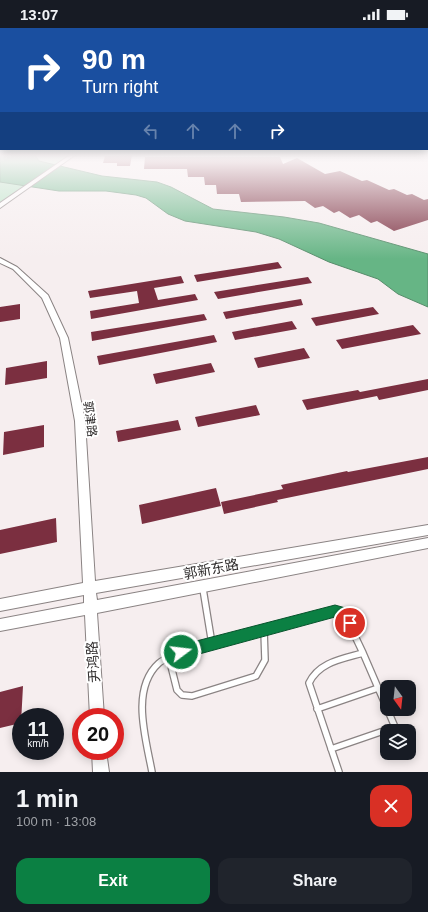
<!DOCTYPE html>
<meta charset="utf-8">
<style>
body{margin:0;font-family:Arial,"Noto Sans SC",sans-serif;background:#20242c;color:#f1f3f6;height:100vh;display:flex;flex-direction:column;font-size:15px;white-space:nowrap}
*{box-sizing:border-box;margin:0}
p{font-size:13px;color:#9ea1a6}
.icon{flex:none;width:22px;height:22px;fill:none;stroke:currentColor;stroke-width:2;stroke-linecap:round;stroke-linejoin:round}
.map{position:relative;height:744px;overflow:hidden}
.drawer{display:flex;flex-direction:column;background:#171b24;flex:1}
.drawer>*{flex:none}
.banner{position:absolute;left:0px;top:0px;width:428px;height:122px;box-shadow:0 2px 10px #0003;background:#1a4fa0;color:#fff;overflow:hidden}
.needle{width:26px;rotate:165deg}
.fabs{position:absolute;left:380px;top:652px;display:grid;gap:8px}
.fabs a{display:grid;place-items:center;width:36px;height:36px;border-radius:8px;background:#171b24;box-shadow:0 2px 10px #0003;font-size:20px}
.speed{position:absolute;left:12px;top:680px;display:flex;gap:8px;font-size:20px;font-weight:700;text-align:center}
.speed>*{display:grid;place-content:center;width:52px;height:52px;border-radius:50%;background:#171b24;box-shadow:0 2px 10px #0003;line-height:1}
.speed small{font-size:10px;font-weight:400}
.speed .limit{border:6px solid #d22;background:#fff;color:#111}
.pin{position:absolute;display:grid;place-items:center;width:34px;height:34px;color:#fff;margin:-17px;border:2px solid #fff;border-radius:50%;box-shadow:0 1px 4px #0007}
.me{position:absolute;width:44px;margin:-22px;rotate:75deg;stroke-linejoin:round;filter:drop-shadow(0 0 3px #0008)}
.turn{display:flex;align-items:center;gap:14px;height:84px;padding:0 16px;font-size:18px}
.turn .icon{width:52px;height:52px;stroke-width:2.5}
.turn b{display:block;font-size:28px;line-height:34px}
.lanes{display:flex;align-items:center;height:38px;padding:0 16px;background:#0003;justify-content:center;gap:20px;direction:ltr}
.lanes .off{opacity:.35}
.round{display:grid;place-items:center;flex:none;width:42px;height:42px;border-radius:12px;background:#20242c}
.head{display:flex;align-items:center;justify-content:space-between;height:68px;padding:0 16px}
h1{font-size:24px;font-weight:800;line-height:30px}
.cta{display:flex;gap:8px;margin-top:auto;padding:8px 16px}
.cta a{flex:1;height:46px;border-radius:12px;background:#0b8043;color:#fff;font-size:16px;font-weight:800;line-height:46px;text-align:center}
.cta a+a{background:#20242c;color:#f1f3f6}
.status{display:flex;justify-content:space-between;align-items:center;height:28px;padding:0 20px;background:#171b24;direction:ltr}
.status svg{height:11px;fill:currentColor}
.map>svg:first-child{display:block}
.green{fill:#b1e2c1}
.water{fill:#66b585;stroke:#568c6a}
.building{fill:#7b2f40}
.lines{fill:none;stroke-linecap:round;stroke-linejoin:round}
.lane-casing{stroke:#8a8383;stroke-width:8}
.secondary-casing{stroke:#8a8383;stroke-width:2}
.lane{stroke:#fff;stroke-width:5.5}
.secondary{fill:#fff;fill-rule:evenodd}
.route{fill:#0b8043;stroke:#07532c}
.labels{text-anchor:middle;stroke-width:4;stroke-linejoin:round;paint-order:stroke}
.street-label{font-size:12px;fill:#2f2c2c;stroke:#fff}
.near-street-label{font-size:14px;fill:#2f2c2c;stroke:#fff}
</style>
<div class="status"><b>13:07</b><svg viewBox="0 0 49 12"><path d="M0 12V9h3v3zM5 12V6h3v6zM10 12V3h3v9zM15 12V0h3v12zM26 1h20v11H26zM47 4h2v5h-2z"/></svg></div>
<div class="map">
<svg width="428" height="744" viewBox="0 0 428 744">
<rect width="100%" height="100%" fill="#f6eeef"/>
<path class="green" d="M 0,127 L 69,127 L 0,176 Z"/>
<path class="water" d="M 0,127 L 35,127 L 39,133 L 102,148 L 157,154 L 171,159 L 213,181 L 284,189 L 319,195 L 428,226 L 428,279 L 398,266 L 378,251 L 329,234 L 279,211 L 256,204 L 185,193 L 168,186 L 146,170 L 136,167 L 106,163 L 59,163 L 0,154 Z"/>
<path class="building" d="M 132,127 L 130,138 L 117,138 L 117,135 L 103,135 L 105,128 Z
M 145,129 L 280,129 L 283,136 L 297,130 L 325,146 L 340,143 L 362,153 L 367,152 L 389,162 L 394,161 L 407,167 L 412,166 L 424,172 L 428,171 L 428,192 L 394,203 L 377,193 L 371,195 L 359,187 L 350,190 L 339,183 L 334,185 L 323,178 L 315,180 L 305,173 L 241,174 L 239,166 L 217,166 L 216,157 L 205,157 L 204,149 L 188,149 L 187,141 L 144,141 Z
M 278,234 L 282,240 L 197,254 L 194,247 Z
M 181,248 L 184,255 L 154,260 L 158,272 L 195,266 L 198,272 L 91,291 L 90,283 L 139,275 L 137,263 L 90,270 L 88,263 Z
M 308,249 L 312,255 L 218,271 L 214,264 Z
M 301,271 L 303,277 L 226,291 L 223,284 Z
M 20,276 L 20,291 L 0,294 L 0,279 Z
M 373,279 L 379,286 L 316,298 L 311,290 Z
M 204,286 L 207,292 L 92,313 L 91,304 Z
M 292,293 L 297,301 L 235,312 L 232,304 Z
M 413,297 L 421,306 L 342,321 L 336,312 Z
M 214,307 L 217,314 L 99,337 L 97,328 Z
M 304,320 L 310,330 L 258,340 L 254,330 Z
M 47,333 L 47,350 L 5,357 L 6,340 Z
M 211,335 L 215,344 L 156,356 L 153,346 Z
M 428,351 L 428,362 L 379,372 L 377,368 L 307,382 L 302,372 L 358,362 L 360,364 Z
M 256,377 L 260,387 L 198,399 L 195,389 Z
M 178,392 L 181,402 L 118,414 L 116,403 Z
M 44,397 L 44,419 L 3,427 L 4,404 Z
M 428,429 L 428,441 L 277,472 L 278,474 L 224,486 L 221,474 L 283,461 L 281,457 L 347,443 L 348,444 Z
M 216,460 L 221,478 L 142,496 L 139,477 Z
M 56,490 L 57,514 L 0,526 L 0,502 Z
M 23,658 L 21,695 L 0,700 L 0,664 Z"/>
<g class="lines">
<defs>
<path id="lane" d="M 203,561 L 212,616
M 169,630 L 177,662 L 182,667 L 192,668 L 256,648 L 265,632 L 264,602
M 317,681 L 378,660
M 331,721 L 395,699 L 363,625
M 152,744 C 146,711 130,661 159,635 C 165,630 174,628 181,624 L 335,583 L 344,585 L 363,625 C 342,631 319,634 309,655 L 339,744"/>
<path id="secondary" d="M 70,127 L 75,127 L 0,180 L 0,175 Z
M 0,230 L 17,239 L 48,267 L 68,310 L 85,393 L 95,553 L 428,497 L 428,507 L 96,565 L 97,572 L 428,510 L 428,520 L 97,585 L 104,689 L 90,689 L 85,587 L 0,603 L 0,591 L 84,575 L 84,567 L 0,583 L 0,571 L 83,555 L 75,393 L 60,310 L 42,270 L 13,241 L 0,235 Z
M 92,723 L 106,723 L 109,744 L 93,744 Z"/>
</defs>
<use href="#lane" class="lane-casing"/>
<use href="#secondary" class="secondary-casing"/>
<use href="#lane" class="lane"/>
<use href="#secondary" class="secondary"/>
</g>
<linearGradient id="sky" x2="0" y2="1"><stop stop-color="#74b4c0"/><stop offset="0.55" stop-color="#fbf7f8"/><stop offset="1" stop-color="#fbf7f8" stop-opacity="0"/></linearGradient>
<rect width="428" height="231" fill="url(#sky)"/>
<path class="route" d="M 335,577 L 349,581 L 356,595 L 354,599 L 350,601 L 345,599 L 340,591 L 335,589 L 181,631 L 176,629 L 174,624 L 176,619 L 181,617 Z"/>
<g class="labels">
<g class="street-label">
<text transform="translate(90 391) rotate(83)" y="4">郭津路</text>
</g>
<g class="near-street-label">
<text transform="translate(211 541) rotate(-11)" y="5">郭新东路</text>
<text transform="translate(93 634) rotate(-94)" y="5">尹鸿路</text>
</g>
</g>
</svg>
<div class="fabs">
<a><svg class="needle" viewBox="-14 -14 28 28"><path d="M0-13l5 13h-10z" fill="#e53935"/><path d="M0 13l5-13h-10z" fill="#9ea1a6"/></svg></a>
<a><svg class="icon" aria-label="layers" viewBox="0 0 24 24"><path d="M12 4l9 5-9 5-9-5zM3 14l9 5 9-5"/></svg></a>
</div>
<div class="speed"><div>11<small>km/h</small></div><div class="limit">20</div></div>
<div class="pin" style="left:350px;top:595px;background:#d93025"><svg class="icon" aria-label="arrive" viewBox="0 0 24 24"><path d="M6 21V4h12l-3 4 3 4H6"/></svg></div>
<svg class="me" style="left:181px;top:624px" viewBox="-20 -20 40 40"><circle r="17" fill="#0b8043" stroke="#fff" stroke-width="3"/><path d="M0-11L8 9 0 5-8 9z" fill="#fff"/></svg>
<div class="banner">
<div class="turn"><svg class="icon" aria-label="right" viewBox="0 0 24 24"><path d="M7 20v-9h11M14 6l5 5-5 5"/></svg><div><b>90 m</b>Turn right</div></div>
<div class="lanes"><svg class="icon off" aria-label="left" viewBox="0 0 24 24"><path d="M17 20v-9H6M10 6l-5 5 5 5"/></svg><svg class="icon off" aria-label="ahead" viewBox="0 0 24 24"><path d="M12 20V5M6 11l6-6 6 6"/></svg><svg class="icon off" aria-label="ahead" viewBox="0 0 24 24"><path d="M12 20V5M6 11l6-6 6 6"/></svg><svg class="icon" aria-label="right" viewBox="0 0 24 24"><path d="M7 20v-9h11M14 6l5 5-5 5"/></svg></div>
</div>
</div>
<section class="drawer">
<div class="head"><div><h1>1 min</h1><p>100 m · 13:08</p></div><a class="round" style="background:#d93025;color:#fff"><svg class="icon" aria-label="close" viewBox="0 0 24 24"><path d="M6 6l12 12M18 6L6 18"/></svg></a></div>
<div class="cta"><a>Exit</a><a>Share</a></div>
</section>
